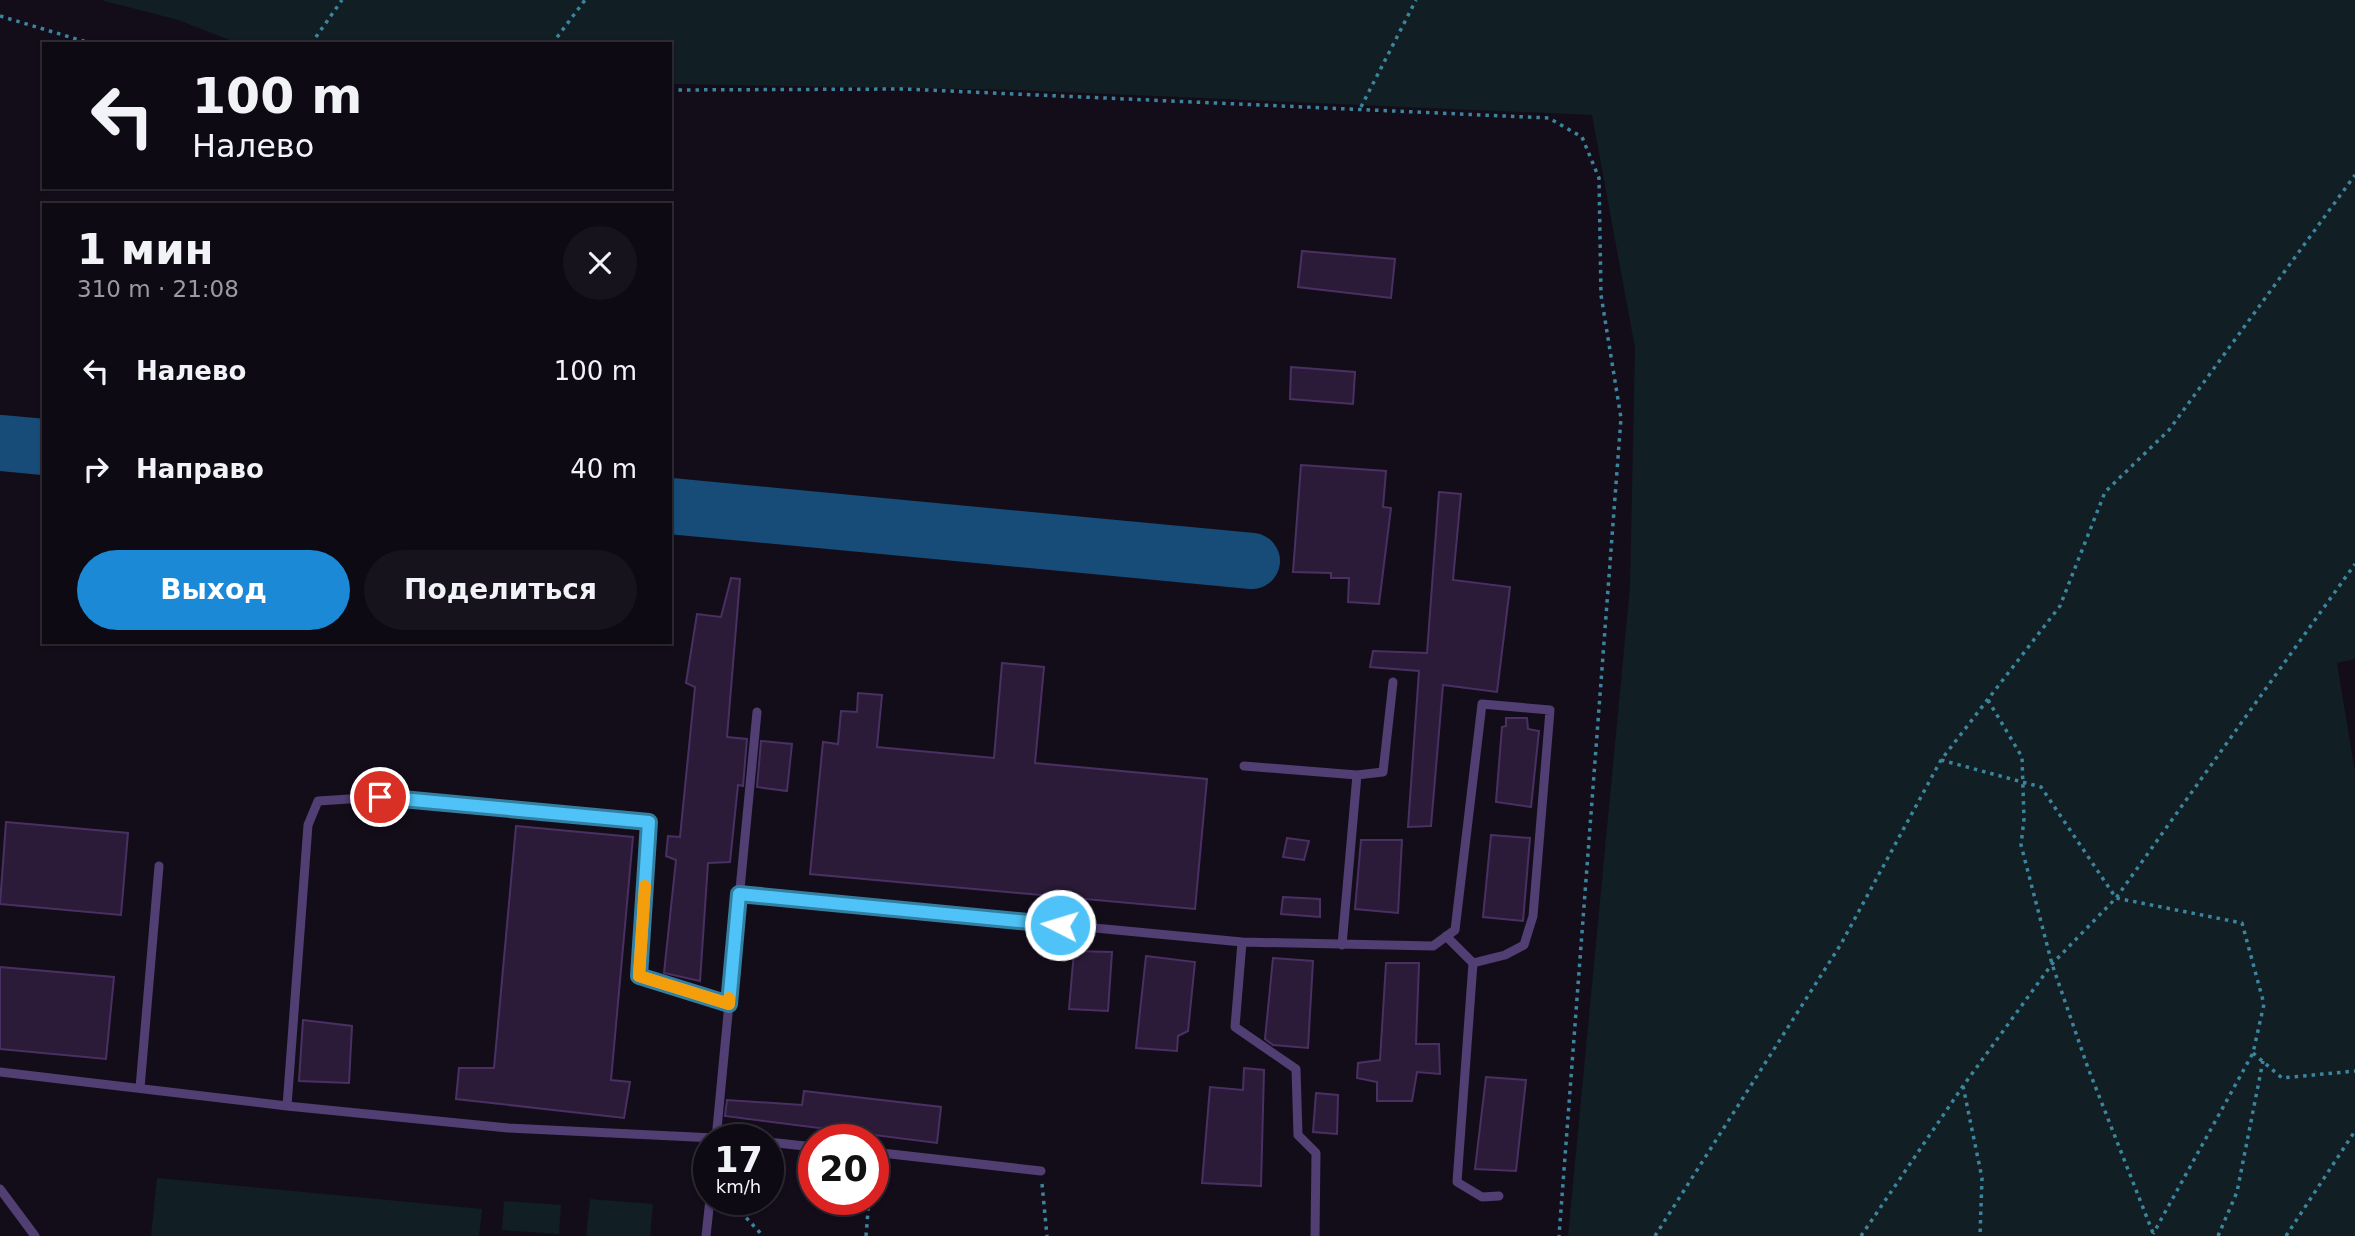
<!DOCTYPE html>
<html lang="ru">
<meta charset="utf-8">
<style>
body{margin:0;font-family:"DejaVu Sans",sans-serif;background:#17131d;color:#f1f3f6;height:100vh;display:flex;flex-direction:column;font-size:26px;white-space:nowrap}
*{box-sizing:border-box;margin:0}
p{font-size:23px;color:#9b9aa0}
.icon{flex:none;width:38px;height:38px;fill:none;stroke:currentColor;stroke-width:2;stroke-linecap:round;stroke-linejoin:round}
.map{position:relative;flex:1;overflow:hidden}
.side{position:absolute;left:42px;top:203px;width:630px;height:441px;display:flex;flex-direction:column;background:#0e0a14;border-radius:0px;box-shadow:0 2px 5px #0004,0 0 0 2px #2e2b34}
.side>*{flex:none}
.hud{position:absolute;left:42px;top:42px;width:630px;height:147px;border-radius:0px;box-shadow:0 2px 5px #0004,0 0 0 2px #2e2b34;background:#0e0a14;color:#f1f3f6;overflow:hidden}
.speed{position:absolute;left:693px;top:1124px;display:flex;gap:14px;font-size:35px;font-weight:700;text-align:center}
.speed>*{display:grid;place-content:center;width:91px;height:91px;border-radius:50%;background:#0e0a14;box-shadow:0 2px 5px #0004,0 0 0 2px #2e2b34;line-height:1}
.speed small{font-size:18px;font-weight:400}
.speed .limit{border:10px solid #d22;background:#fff;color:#111}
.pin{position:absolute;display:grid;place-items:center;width:60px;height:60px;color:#fff;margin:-30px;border:4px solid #fff;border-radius:50%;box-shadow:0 2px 7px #0007}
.me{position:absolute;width:77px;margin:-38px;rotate:275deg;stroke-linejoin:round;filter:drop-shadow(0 0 5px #0008)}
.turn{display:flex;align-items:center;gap:24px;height:147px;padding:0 35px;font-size:32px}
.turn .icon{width:91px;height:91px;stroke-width:2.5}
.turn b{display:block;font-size:49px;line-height:60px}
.round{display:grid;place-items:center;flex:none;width:74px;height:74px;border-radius:37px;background:#17131d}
.summary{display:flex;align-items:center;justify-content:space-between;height:119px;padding:0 35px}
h1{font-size:42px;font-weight:700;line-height:52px}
.action{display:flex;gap:14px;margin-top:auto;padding:14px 35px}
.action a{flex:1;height:80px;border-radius:42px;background:#1b89d6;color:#fff;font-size:28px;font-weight:700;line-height:80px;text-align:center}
.action a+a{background:#17131d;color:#f1f3f6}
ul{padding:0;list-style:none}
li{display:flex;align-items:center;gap:21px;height:98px;padding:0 35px}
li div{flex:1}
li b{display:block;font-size:26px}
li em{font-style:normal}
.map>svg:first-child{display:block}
.green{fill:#111e23}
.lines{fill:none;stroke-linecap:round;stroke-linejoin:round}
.taxiway{stroke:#174b78;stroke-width:56}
.building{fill:#2b1b39;stroke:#4a3062;stroke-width:2}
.path{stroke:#3b859e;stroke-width:3.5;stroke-dasharray:3.5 5;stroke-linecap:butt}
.lane{stroke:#513e73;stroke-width:9}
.route-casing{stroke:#337fa1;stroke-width:18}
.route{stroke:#4fc3f7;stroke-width:12}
.slow{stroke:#f59e0b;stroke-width:12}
</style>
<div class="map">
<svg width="2355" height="1236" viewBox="0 0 2355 1236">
<rect width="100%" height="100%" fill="#130d1a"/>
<path class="green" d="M 101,0 L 2355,0 L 2355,659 L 2337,663 L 2355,772 L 2355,1236 L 1568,1236 L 1630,587 L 1635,348 L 1592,115 L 1018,90 L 670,84 L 670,44 L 240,44 L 178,20 Z
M 157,1178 L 482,1209 L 479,1236 L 151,1236 Z
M 590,1199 L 653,1204 L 650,1236 L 586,1236 Z
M 504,1201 L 561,1205 L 559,1234 L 502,1230 Z"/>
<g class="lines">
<path class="taxiway" d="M 0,443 L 44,447
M 670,506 L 1252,561"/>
</g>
<path class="building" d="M 1302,251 L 1395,259 L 1391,298 L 1298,287 Z
M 1291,367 L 1355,372 L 1353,404 L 1290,399 Z
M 1301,465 L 1386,471 L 1383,507 L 1391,508 L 1379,604 L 1348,602 L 1349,578 L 1331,578 L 1331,573 L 1293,572 Z
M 1439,492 L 1461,494 L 1453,580 L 1510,587 L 1497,692 L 1443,685 L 1431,826 L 1408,827 L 1419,671 L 1370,667 L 1373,651 L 1427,653 Z
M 731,578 L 740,579 L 727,737 L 747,739 L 743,786 L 738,785 L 730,862 L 708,863 L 700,981 L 664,973 L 676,860 L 666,856 L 668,836 L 680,837 L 695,687 L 686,683 L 697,614 L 721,617 Z
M 1002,663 L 1044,667 L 1035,763 L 1207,779 L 1195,909 L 810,874 L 823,742 L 838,744 L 841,711 L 857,712 L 858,693 L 882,695 L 877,747 L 994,758 Z
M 1506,718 L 1527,718 L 1528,729 L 1539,731 L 1531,807 L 1496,802 L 1502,727 L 1506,726 Z
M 761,741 L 792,744 L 787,791 L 757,787 Z
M 6,822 L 128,833 L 121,915 L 0,904 Z
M 516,826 L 633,837 L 611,1080 L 630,1082 L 624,1118 L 456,1099 L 459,1068 L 494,1068 Z
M 1491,835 L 1530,838 L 1523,921 L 1483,917 Z
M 1287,838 L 1309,841 L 1304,860 L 1283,857 Z
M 1361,840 L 1402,840 L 1398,913 L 1355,909 Z
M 1283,897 L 1320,899 L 1320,917 L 1281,914 Z
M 1074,951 L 1112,952 L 1108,1011 L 1069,1009 Z
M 1146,956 L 1195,962 L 1188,1031 L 1178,1036 L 1177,1051 L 1136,1048 Z
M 1273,958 L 1313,961 L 1308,1048 L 1273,1045 L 1265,1039 Z
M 1386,963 L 1419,963 L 1416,1044 L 1439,1044 L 1440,1074 L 1417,1072 L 1412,1101 L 1377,1101 L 1377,1082 L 1357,1078 L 1358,1063 L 1380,1060 Z
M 0,967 L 114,977 L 106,1059 L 0,1049 Z
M 303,1020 L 352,1026 L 349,1083 L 299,1081 Z
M 1244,1068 L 1264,1070 L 1261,1186 L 1202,1183 L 1210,1087 L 1243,1090 Z
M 1486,1077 L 1526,1080 L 1516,1171 L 1475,1169 Z
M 804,1091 L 941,1107 L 937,1143 L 725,1116 L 727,1100 L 802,1105 Z
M 1316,1093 L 1338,1095 L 1337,1134 L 1313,1132 Z"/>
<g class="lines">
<path class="path" d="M 0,16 L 93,44
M 311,44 L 342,0
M 552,44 L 585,0
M 670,90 L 904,89 L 1549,118 L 1582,137 L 1599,178 L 1601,295 L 1621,418 L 1559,1236
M 1361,107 L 1416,0
M 1988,700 L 2022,757 L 2024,819 L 2021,845 L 2052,964 L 2088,1068 L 2153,1233
M 1941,760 L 2041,787 L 2116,898 L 2242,923 L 2264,1004 L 2253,1053 L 2153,1234
M 2253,1053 L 2282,1078 L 2355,1071
M 1963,1086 L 1982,1178 L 1980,1236
M 1042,1184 L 1047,1236
M 729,1199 L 763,1236
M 866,1236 L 869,1199
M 1655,1236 L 1841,944 L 1941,760 L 2060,606 L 2105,492 L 2169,430 L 2355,175
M 1861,1236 L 1963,1086 L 2052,964 L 2116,898 L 2355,564
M 2218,1236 L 2237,1192 L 2263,1061
M 2286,1236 L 2355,1131"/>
<path class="lane" d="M 1244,766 L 1357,775 L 1383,772 L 1393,682
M 739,894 L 1242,942
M 1446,936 L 1473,963
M 1342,945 L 1357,775
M 0,1072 L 287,1106 L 308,825 L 318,801 L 380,797 L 649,823 L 639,977 L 729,1004
M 140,1088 L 159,866
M 287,1106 L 508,1128 L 735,1139
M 716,1139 L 757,712
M 768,1142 L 814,1147
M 873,1152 L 1041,1171
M 0,1189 L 35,1236
M 706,1236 L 710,1199
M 1315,1236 L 1316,1153 L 1298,1135 L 1296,1069 L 1235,1027 L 1242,942 L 1433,946 L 1455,930 L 1482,704 L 1550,710 L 1533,916 L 1524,945 L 1505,955 L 1473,963 L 1457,1182 L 1482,1197 L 1499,1196"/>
</g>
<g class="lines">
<defs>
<path id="route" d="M 380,797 L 649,822 L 639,976 L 729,1004 L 739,894 L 1060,925"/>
</defs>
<use href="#route" class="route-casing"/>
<use href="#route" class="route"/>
<path class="slow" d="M 645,886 L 639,976 L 729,1004 L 729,998"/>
</g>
</svg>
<div class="speed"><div>17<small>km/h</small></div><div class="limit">20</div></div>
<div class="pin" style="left:380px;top:797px;background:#d93025"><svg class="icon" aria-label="arrive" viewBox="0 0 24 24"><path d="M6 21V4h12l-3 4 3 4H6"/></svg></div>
<svg class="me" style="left:1060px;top:925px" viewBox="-20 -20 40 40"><circle r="17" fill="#4fc3f7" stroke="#fff" stroke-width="3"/><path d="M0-11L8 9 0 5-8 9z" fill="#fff"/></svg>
<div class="hud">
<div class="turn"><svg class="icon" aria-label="left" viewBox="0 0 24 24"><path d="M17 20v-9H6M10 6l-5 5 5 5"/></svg><div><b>100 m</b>Налево</div></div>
</div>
<section class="side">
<div class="summary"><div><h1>1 мин</h1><p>310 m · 21:08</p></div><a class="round"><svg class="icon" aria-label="close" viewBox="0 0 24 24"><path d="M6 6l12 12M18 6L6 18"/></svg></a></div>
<ul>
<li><svg class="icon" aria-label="left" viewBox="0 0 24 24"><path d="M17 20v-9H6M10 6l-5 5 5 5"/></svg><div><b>Налево</b></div><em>100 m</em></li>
<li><svg class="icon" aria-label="right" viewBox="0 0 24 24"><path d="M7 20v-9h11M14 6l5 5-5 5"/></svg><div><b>Направо</b></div><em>40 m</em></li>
</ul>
<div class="action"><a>Выход</a><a>Поделиться</a></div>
</section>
</div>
